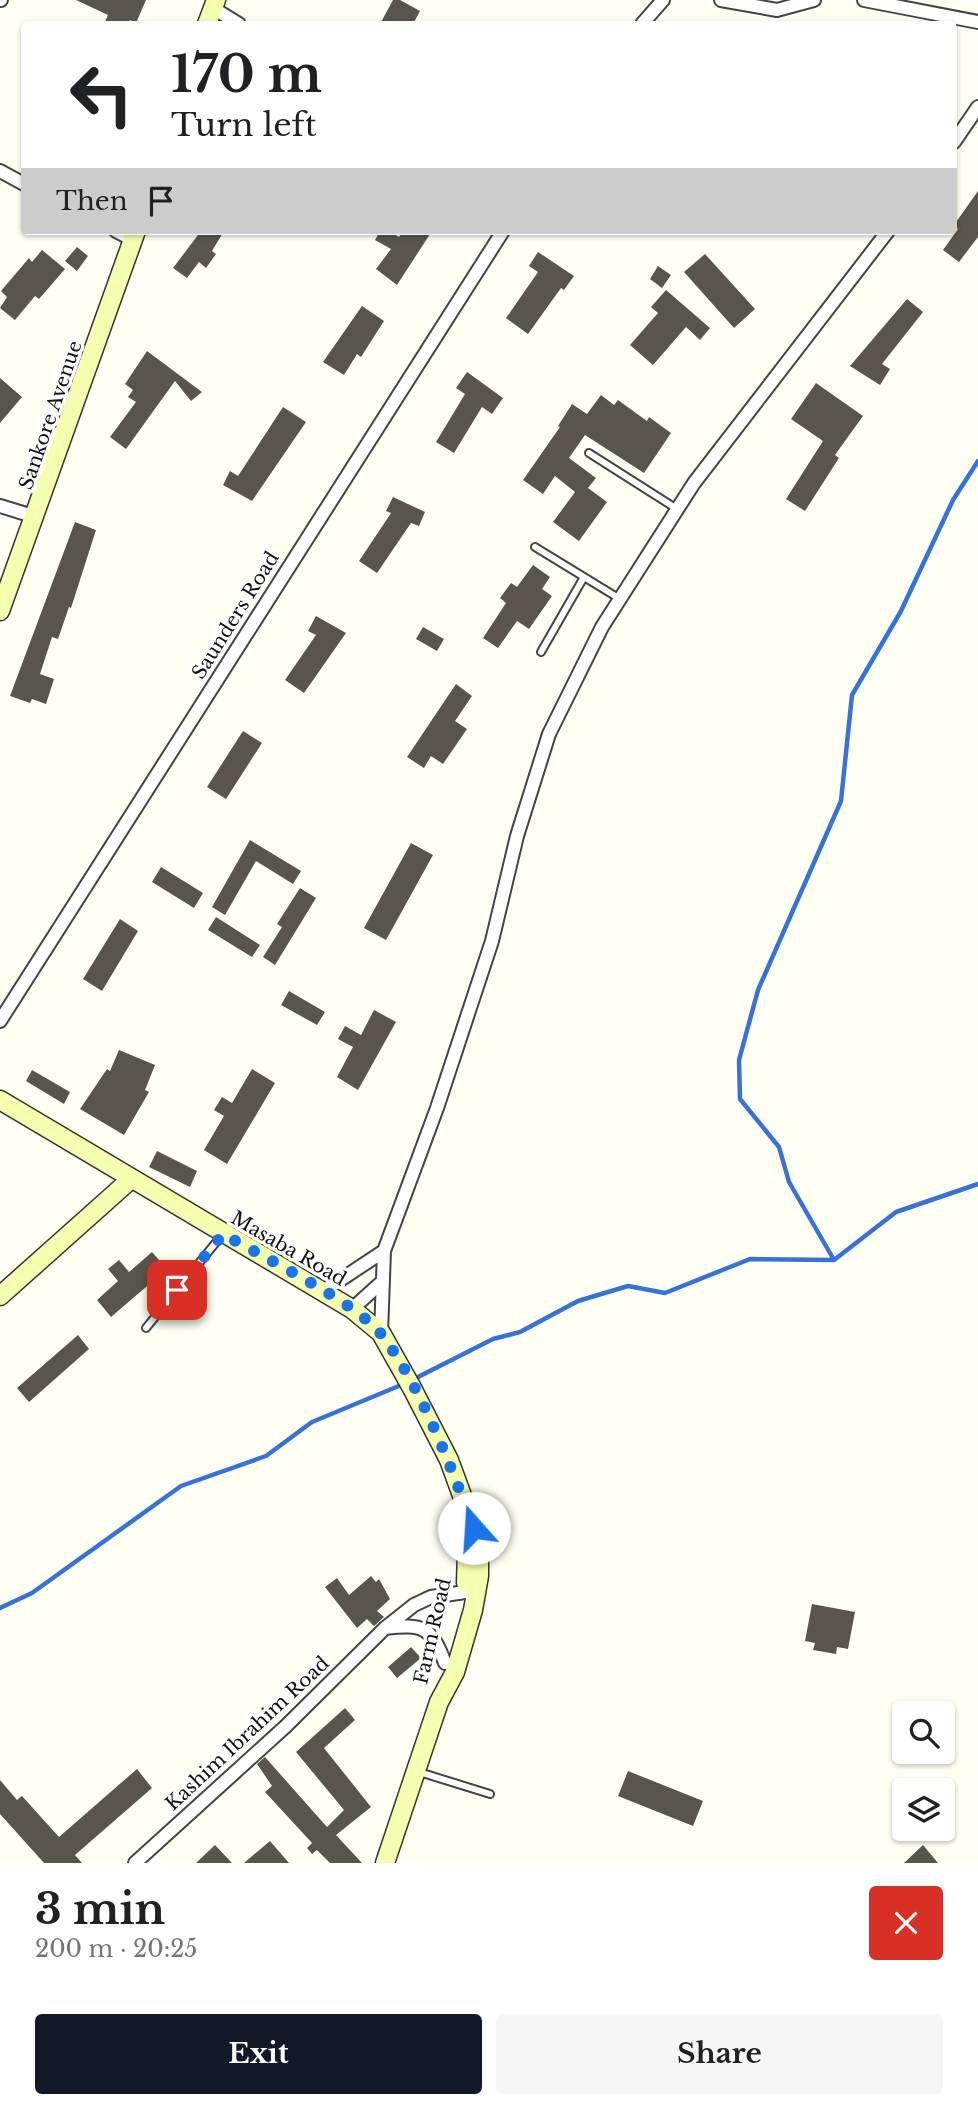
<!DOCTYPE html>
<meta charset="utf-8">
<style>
body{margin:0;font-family:"Libre Baskerville",serif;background:#f6f6f6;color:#202124;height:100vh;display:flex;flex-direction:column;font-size:26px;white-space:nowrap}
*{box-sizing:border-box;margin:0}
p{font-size:23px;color:#757577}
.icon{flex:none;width:38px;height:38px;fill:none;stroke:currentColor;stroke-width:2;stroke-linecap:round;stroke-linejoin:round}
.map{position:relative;height:1863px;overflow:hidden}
.details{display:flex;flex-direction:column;background:#fff;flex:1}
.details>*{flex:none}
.guide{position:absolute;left:21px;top:21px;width:936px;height:214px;border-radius:7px;box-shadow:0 2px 5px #0004;background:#fff;color:#202124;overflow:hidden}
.fabs{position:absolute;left:892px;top:1701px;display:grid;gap:14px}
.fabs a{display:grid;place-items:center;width:63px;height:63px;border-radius:7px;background:#fff;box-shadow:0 2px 5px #0004;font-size:35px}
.pin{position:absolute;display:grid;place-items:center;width:60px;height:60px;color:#fff;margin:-30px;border-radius:14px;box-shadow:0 4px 10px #0006}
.me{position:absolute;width:77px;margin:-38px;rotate:341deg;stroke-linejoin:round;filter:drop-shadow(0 0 5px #0008)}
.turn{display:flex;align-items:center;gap:24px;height:147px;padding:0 35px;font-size:32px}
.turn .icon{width:91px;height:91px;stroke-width:2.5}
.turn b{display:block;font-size:49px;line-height:60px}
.then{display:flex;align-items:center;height:66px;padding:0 35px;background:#0003;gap:14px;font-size:26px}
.round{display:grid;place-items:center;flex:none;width:74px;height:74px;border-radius:7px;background:#f6f6f6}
.head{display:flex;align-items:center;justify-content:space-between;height:119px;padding:0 35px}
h1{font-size:42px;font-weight:700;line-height:52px}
.button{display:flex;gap:14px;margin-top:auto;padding:14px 35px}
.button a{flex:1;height:80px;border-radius:7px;background:#111827;color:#fff;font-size:28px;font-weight:700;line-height:80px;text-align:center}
.button a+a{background:#f6f6f6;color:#202124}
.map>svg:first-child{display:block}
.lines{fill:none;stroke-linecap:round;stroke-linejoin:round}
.stream{stroke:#3672d7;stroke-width:4.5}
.building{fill:#5a554c}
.lane-casing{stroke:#444;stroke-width:10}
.street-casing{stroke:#444;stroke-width:16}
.secondary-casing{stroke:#333;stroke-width:21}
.lane{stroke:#fff;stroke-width:6}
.street{stroke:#fff;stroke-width:12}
.secondary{stroke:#f6ffaf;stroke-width:18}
.route{stroke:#1a73e8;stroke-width:12;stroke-dasharray:0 21.6}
.labels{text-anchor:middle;stroke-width:7;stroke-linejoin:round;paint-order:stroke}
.street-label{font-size:19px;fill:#111;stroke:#fff}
</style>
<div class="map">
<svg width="978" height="1863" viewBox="0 0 978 1863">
<rect width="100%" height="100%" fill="#fffff4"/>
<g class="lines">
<path class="stream" d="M 834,1260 L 789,1182 L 779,1147 L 740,1099 L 739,1060 L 758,990 L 841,801 L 852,695 L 901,611 L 953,500 L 978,461
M 414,1379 L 493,1339 L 520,1332 L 578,1301 L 628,1286 L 665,1293 L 750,1259 L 834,1260 L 896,1212 L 978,1184
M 0,1608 L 32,1593 L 181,1486 L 266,1456 L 312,1422 L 406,1383"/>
</g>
<path class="building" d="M 76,0 L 146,0 L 136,23 L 130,20 L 128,24 L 104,24 L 108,15 Z
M 393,0 L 400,0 L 420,11 L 413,24 L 380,24 Z
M 978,191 L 978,237 L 959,262 L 943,250 L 958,229 L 954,225 Z
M 201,231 L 224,231 L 212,251 L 216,254 L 206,268 L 199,262 L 187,278 L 173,268 Z
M 380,231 L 389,231 L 399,237 L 403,231 L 432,231 L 397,285 L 376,269 L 391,249 L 375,240 Z
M 77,247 L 88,256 L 77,271 L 65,261 Z
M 42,250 L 65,269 L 39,299 L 35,296 L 15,320 L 0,308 L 7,297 L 1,291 L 29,258 L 32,262 Z
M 538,252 L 574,276 L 564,290 L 561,288 L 528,334 L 506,318 L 538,272 L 529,266 Z
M 705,254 L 755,309 L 734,328 L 684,272 Z
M 658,266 L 671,275 L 662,288 L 650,279 Z
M 666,290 L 710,328 L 700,340 L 686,327 L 653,365 L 630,345 L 658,313 L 651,307 Z
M 907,299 L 923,312 L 882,364 L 890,369 L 880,385 L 850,366 Z
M 362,306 L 384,321 L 361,357 L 357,354 L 344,375 L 323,362 Z
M 147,351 L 202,392 L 191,401 L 175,381 L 126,449 L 110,437 L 136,402 L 128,397 L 133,390 L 125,384 Z
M 467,372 L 503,398 L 492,414 L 482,407 L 454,453 L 436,442 L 465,394 L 456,388 Z
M 0,378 L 22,397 L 0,423 Z
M 816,383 L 863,416 L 835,455 L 839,458 L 805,511 L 786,499 L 823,441 L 791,419 Z
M 601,395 L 614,405 L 618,400 L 647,421 L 649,417 L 671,433 L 644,473 L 585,435 L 569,458 L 596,478 L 588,488 L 607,502 L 579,541 L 553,522 L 575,492 L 555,476 L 543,494 L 523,480 L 560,427 L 558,426 L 572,404 L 587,414 Z
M 283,407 L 306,422 L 252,501 L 223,485 L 230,471 L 238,476 Z
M 393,497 L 425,512 L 419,526 L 411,523 L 377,573 L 359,561 L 391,513 L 386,511 Z
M 75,522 L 96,530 L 71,608 L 69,607 L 58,639 L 52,637 L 40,674 L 54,679 L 46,704 L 32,699 L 30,703 L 10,696 Z
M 533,565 L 550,577 L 542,589 L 552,596 L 529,629 L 517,621 L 498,648 L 483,638 L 506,603 L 500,598 L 511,583 L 517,587 Z
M 316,616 L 346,633 L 304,693 L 285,680 L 316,635 L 308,631 Z
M 423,627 L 444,639 L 437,651 L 416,639 Z
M 456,684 L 472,696 L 455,721 L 467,729 L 443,764 L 431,756 L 424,768 L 407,757 Z
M 243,731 L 262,743 L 226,799 L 207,787 Z
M 250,840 L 301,871 L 293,884 L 256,861 L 225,915 L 212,907 Z
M 411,843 L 433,855 L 386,940 L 364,928 Z
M 161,867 L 203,893 L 194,908 L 152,882 Z
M 300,888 L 316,898 L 275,965 L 263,957 L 282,927 L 277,924 Z
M 216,917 L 260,945 L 252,957 L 208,930 Z
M 120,919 L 138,931 L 102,991 L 83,979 Z
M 289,991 L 325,1012 L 317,1025 L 281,1005 Z
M 374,1010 L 396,1022 L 358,1090 L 337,1077 L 353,1047 L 338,1039 L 345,1026 L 361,1035 Z
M 119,1050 L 155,1065 L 145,1090 L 149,1092 L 124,1135 L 80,1109 L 107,1069 L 110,1071 Z
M 252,1069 L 275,1083 L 227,1164 L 204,1150 L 224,1116 L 214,1110 L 222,1097 L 232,1103 Z
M 32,1070 L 70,1092 L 64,1104 L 26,1081 Z
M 157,1151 L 197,1171 L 190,1187 L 149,1167 Z
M 152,1252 L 167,1269 L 111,1317 L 97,1300 L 118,1281 L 108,1269 L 119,1260 L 129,1272 Z
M 78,1335 L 89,1349 L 29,1402 L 17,1388 Z
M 371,1576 L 376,1582 L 379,1579 L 390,1599 L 377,1611 L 384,1617 L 374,1626 L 367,1619 L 357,1628 L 325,1587 L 337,1578 L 349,1595 Z
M 812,1604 L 855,1612 L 848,1649 L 837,1647 L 836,1654 L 813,1650 L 815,1643 L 805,1641 Z
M 411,1647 L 421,1658 L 397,1678 L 388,1667 Z
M 345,1708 L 355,1720 L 324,1748 L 371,1807 L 336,1835 L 362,1863 L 330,1863 L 317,1850 L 312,1854 L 307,1848 L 312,1843 L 265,1792 L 272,1786 L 257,1764 L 265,1757 L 327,1827 L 344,1810 L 296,1752 Z
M 137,1769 L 152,1788 L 75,1855 L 82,1863 L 44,1863 L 0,1814 L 0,1780 L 17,1800 L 22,1796 L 59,1837 Z
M 628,1771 L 703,1801 L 693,1826 L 618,1796 Z
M 270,1841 L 289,1863 L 244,1863 Z
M 215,1845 L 232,1863 L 196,1863 Z
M 923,1845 L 938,1863 L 904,1863 Z"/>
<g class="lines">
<defs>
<path id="lane" d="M 589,453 L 677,509
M 535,547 L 620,599
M 541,652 L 584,577
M 146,1328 L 222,1235
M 416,1771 L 490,1794"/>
<path id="street" d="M 0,0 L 1,0
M 721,0 L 777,10 L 814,0
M 864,0 L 978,22
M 213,8 L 239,24
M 642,24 L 663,0
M 954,142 L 978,107
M 0,171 L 24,184
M 116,231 L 133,240
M 0,506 L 36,517
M 0,1021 L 503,231
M 322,1292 L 384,1251
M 352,1309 L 383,1281
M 381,1333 L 384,1251 L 437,1108 L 492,941 L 517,836 L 549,734 L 602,627 L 694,483 L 888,231
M 385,1628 C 423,1624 431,1626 445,1663
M 135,1863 L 286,1726 L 385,1628 L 414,1605 L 431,1597 L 465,1592"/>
<path id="secondary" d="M 207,24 L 216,0
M 0,611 L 136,231
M 0,1100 L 352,1309 L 381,1333 L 412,1388 L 449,1460 L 479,1542 L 479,1576 L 473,1610 L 455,1672 L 439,1702 L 385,1863
M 0,1296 L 130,1180
M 466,1583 L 468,1520"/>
</defs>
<use href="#lane" class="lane-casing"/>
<use href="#street" class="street-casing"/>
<use href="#secondary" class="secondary-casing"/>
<use href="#lane" class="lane"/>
<use href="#street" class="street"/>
<use href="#secondary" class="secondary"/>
</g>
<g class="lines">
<path class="route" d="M 177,1290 L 223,1234 C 261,1256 357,1303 381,1334 C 422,1387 450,1466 474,1528"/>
</g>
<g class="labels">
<g class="street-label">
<text transform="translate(50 415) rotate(-71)" y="7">Sankore Avenue</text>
<text transform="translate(235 615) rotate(-58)" y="7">Saunders Road</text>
<text transform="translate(289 1248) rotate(30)" y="7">Masaba Road</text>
<text transform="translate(432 1631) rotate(-77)" y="7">Farm Road</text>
<text transform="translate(247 1733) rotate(-43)" y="7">Kashim Ibrahim Road</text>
</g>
</g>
</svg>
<div class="fabs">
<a><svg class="icon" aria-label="search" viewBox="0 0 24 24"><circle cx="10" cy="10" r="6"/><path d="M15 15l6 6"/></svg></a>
<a><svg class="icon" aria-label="layers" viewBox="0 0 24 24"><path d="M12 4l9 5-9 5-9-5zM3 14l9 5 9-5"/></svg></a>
</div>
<div class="pin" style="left:177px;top:1290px;background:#d93025"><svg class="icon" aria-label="arrive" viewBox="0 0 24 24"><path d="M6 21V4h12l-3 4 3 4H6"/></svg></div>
<svg class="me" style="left:474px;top:1528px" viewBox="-20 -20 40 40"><circle r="19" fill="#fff"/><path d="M0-13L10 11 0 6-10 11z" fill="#1a73e8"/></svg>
<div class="guide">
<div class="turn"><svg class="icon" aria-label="left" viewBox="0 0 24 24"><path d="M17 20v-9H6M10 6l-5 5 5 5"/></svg><div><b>170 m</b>Turn left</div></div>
<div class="then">Then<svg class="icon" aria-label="arrive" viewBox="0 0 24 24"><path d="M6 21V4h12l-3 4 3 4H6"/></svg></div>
</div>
</div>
<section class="details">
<div class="head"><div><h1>3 min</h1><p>200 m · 20:25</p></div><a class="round" style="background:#d93025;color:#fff"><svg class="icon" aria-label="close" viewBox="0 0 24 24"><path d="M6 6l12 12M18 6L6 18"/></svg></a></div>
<div class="button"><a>Exit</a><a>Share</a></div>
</section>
